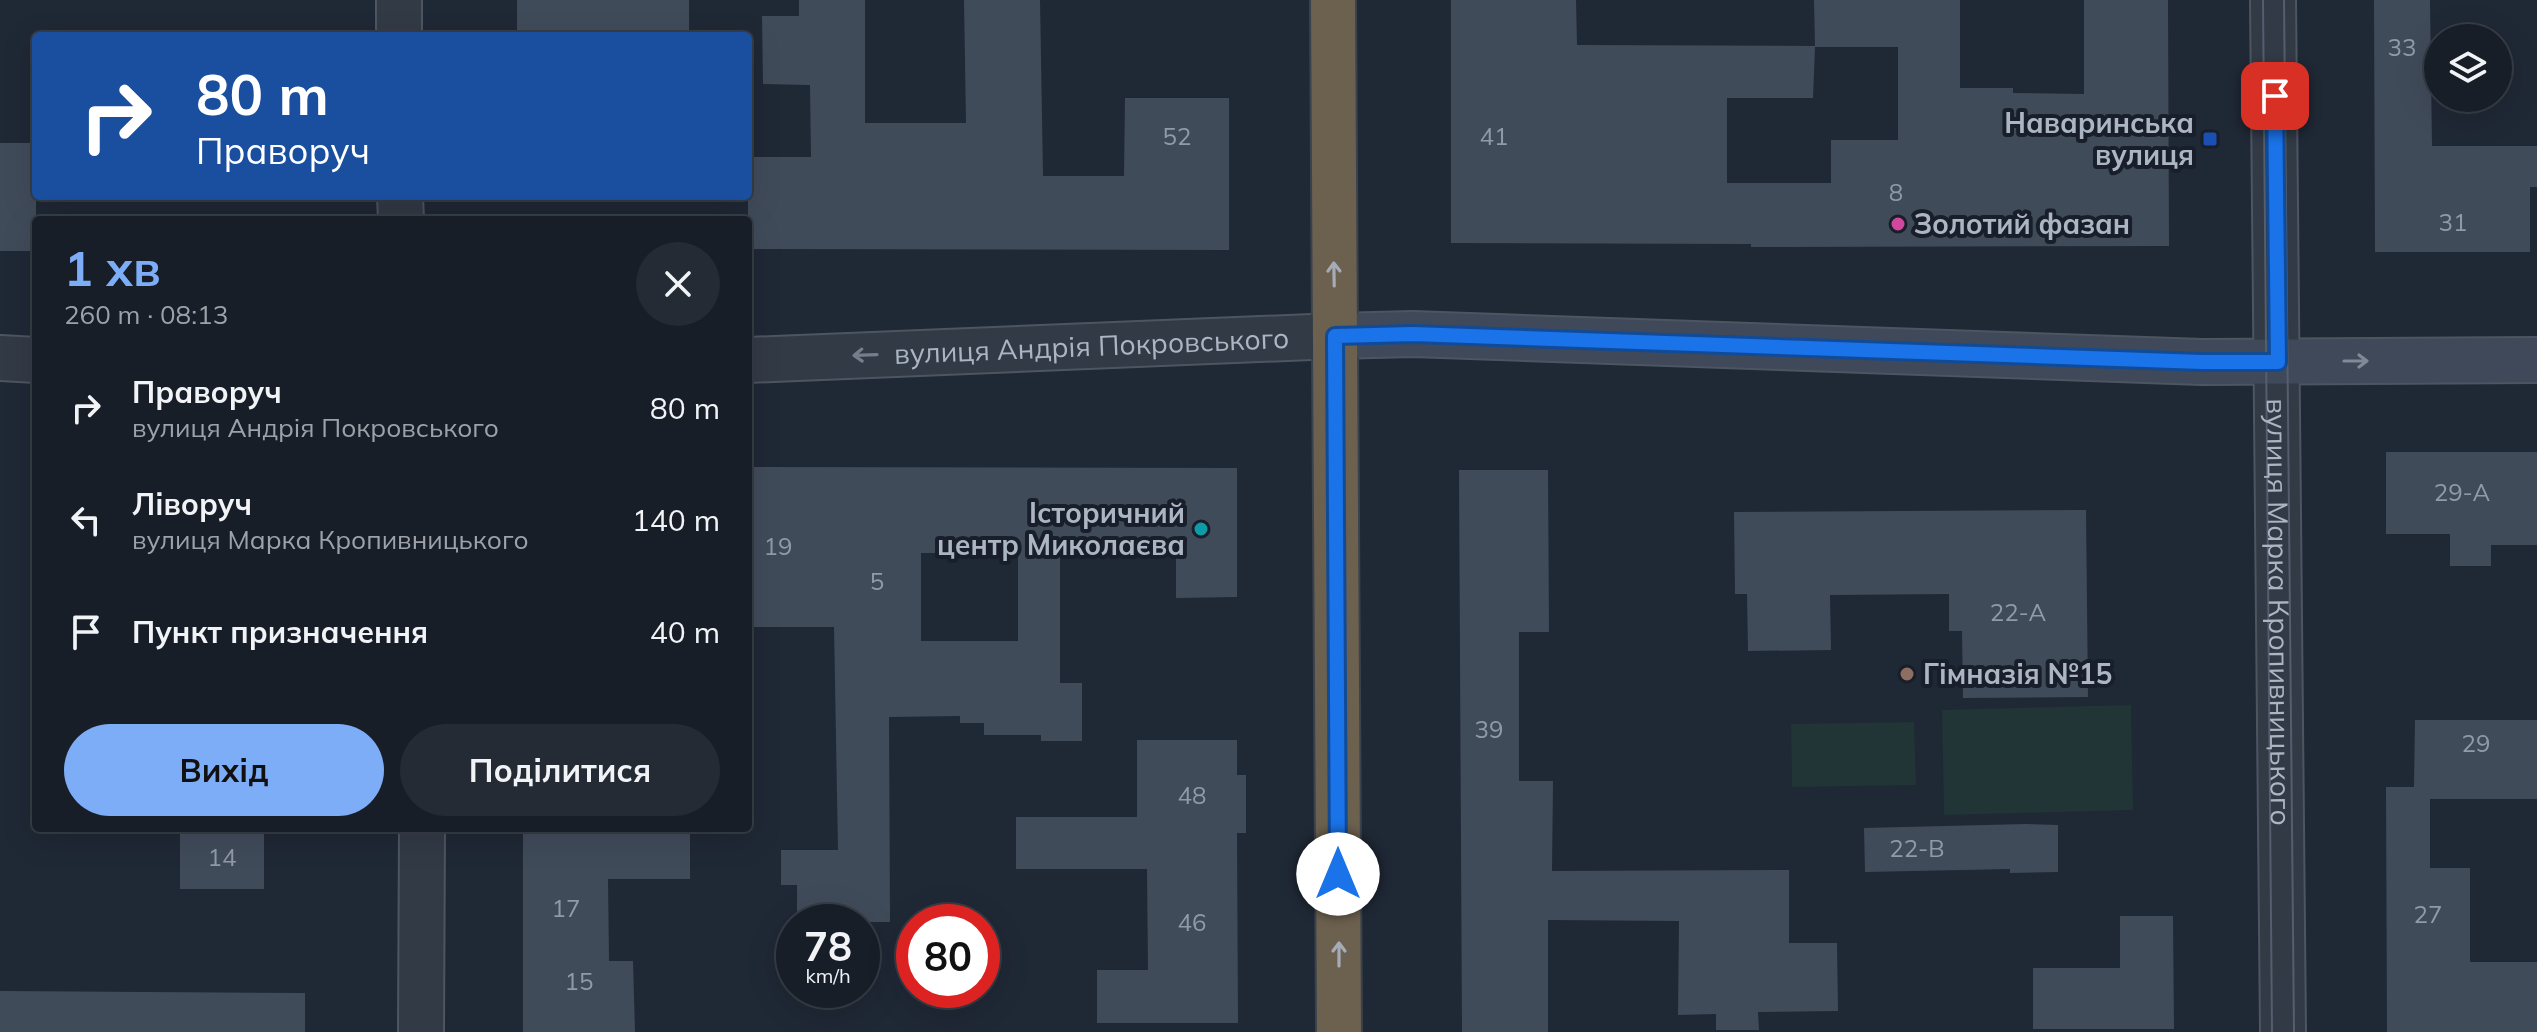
<!DOCTYPE html>
<html lang="uk">
<meta charset="utf-8">
<style>
body{margin:0;font-family:Mulish,sans-serif;background:#242b34;color:#f1f3f6;height:100vh;display:flex;flex-direction:column;font-size:30px;white-space:nowrap}
*{box-sizing:border-box;margin:0}
p{font-size:26px;color:#9ea2a8}
.icon{flex:none;width:44px;height:44px;fill:none;stroke:currentColor;stroke-width:2;stroke-linecap:round;stroke-linejoin:round}
.map{position:relative;flex:1;overflow:hidden}
.side{position:absolute;left:32px;top:216px;width:720px;height:616px;display:flex;flex-direction:column;background:#171e28;border-radius:8px;box-shadow:0 8px 32px #0002,0 0 0 2px #363c45}
.side>*{flex:none}
.hud{position:absolute;left:32px;top:32px;width:720px;height:168px;border-radius:8px;box-shadow:0 8px 32px #0002,0 0 0 2px #363c45;background:#1a4fa0;color:#fff;overflow:hidden}
.buttons{position:absolute;left:2424px;top:24px;display:grid;gap:16px}
.buttons a{display:grid;place-items:center;width:88px;height:88px;border-radius:50%;background:#171e28;box-shadow:0 8px 32px #0002,0 0 0 2px #363c45;font-size:40px}
.speed{position:absolute;left:776px;top:904px;display:flex;gap:16px;font-size:40px;font-weight:700;text-align:center}
.speed>*{display:grid;place-content:center;width:104px;height:104px;border-radius:50%;background:#171e28;box-shadow:0 8px 32px #0002,0 0 0 2px #363c45;line-height:1}
.speed small{font-size:20px;font-weight:400}
.speed .limit{border:12px solid #d22;background:#fff;color:#111}
.pin{position:absolute;display:grid;place-items:center;width:68px;height:68px;color:#fff;margin:-34px;border-radius:16px;box-shadow:0 4px 12px #0006}
.me{position:absolute;width:88px;margin:-44px;rotate:0deg;stroke-linejoin:round;filter:drop-shadow(0 0 6px #0008)}
.turn{display:flex;align-items:center;gap:28px;height:168px;padding:0 32px;font-size:36px}
.turn .icon{width:104px;height:104px;stroke-width:2.5}
.turn b{display:block;font-size:56px;line-height:68px}
.round{display:grid;place-items:center;flex:none;width:84px;height:84px;border-radius:42px;background:#242b34}
.summary{display:flex;align-items:center;justify-content:space-between;height:136px;padding:0 32px}
h1{font-size:48px;font-weight:700;line-height:60px;color:#7dadf7}
.primary-button{display:flex;gap:16px;margin-top:auto;padding:16px 32px}
.primary-button a{flex:1;height:92px;border-radius:48px;background:#7dadf7;color:#111;font-size:32px;font-weight:700;line-height:92px;text-align:center}
.primary-button a+a{background:#242b34;color:#f1f3f6}
ul{padding:0;list-style:none}
li{display:flex;align-items:center;gap:24px;height:112px;padding:0 32px}
li div{flex:1}
li b{display:block;font-size:30px}
li em{font-style:normal}
.map>svg:first-child{display:block}
.green{fill:#213436}
.building{fill:#404b5a;fill-rule:evenodd}
.lines{fill:none;stroke-linecap:round;stroke-linejoin:round}
.street-casing{stroke:#4d5561;stroke-width:48}
.secondary-casing{stroke:#4d5561;stroke-width:48}
.highway-casing{stroke:#3a424d;stroke-width:48}
.street{stroke:#323a46;stroke-width:44}
.secondary{stroke:#404959;stroke-width:44}
.highway{stroke:#6c604f;stroke-width:44}
.tram{stroke:#545e6d;stroke-width:2}
.oneway{stroke:#a6acb7}
.oneway2{stroke:#757e8b}
.oneway3{stroke:#818a99}
.route-casing{stroke:#114b97;stroke-width:20}
.route{stroke:#1a73e8;stroke-width:14}
.transit-dot{fill:#1a4fb4;stroke:#181f2a;stroke-width:3}
.hotel-dot{fill:#d1479c;stroke:#181f2a;stroke-width:3}
.culture-dot{fill:#0f9aa8;stroke:#181f2a;stroke-width:3}
.education-dot{fill:#8d6e63;stroke:#181f2a;stroke-width:3}
.labels{text-anchor:middle;stroke-width:8;stroke-linejoin:round;paint-order:stroke}
.number-label{font-size:24px;fill:#919aa9}
.poi-label{font-size:28px;font-weight:bold;fill:#acb5c3;stroke:#181f2a;text-anchor:end}
.street-label{font-size:28px;fill:#acb5c3;stroke:#181f2a}
</style>
<div class="map">
<svg width="2537" height="1032" viewBox="0 0 2537 1032">
<rect width="100%" height="100%" fill="#1f2835"/>
<path class="green" d="M 2131,705 L 2133,810 L 1944,815 L 1942,710 Z
M 1914,722 L 1916,785 L 1792,787 L 1791,724 Z"/>
<path class="building" d="M 517,0 L 689,0 L 689,36 L 517,36 Z
M 799,0 L 865,0 L 865,123 L 966,123 L 964,0 L 1040,0 L 1043,176 L 1124,176 L 1125,98 L 1229,98 L 1229,250 L 748,249 L 748,157 L 811,157 L 810,85 L 763,84 L 762,16 L 799,16 Z
M 1451,0 L 1576,0 L 1577,45 L 1815,46 L 1814,0 L 1960,0 L 1960,88 L 2013,88 L 2013,93 L 2084,94 L 2084,0 L 2168,0 L 2169,246 L 1751,247 L 1751,244 L 1451,243 ZM 1815,47 L 1898,47 L 1898,140 L 1831,140 L 1831,183 L 1727,183 L 1727,98 L 1813,98 Z
M 2374,0 L 2430,0 L 2432,146 L 2537,146 L 2537,187 L 2530,187 L 2530,252 L 2375,252 Z
M 0,143 L 36,143 L 36,251 L 0,251 Z
M 2386,452 L 2537,452 L 2537,545 L 2491,545 L 2491,566 L 2450,566 L 2450,534 L 2386,534 Z
M 748,467 L 1237,468 L 1237,597 L 1176,598 L 1176,555 L 1060,555 L 1060,683 L 1082,683 L 1082,741 L 1041,741 L 1041,735 L 984,735 L 984,723 L 960,723 L 960,716 L 889,717 L 890,922 L 797,922 L 797,885 L 781,885 L 781,850 L 838,850 L 834,627 L 748,627 ZM 921,553 L 1018,553 L 1018,641 L 921,641 Z
M 1459,470 L 1548,470 L 1549,632 L 1519,632 L 1519,781 L 1553,781 L 1552,871 L 1789,870 L 1789,943 L 1837,943 L 1838,1011 L 1758,1012 L 1759,1030 L 1716,1030 L 1716,1014 L 1678,1015 L 1679,921 L 1548,920 L 1548,1032 L 1462,1032 Z
M 2086,510 L 2088,697 L 1963,698 L 1962,631 L 1949,631 L 1949,594 L 1830,595 L 1831,650 L 1748,651 L 1747,594 L 1735,594 L 1734,512 Z
M 2415,720 L 2537,720 L 2537,799 L 2430,799 L 2430,868 L 2470,868 L 2470,962 L 2537,962 L 2537,1032 L 2387,1032 L 2386,787 L 2414,787 Z
M 1137,740 L 1237,740 L 1237,775 L 1246,775 L 1246,833 L 1237,833 L 1238,1023 L 1097,1023 L 1097,970 L 1148,970 L 1147,869 L 1016,869 L 1016,817 L 1137,817 Z
M 2026,824 L 2058,825 L 2058,872 L 2010,873 L 2010,869 L 1865,872 L 1864,828 Z
M 180,828 L 264,828 L 264,889 L 180,889 Z
M 690,828 L 690,879 L 608,879 L 609,961 L 633,961 L 635,1032 L 523,1032 L 523,829 Z
M 2120,916 L 2173,916 L 2174,1029 L 2033,1029 L 2033,968 L 2120,968 Z
M 0,991 L 305,993 L 305,1032 L 0,1032 Z"/>
<g class="lines">
<defs>
<g id="street">
<path d="M 399,0 L 399,36"/>
<path id="s1" d="M 2273,0 L 2283,1032"/>
<path d="M 400,196 L 401,220"/>
<path d="M 0,358 L 36,360"/>
<path id="s2" d="M 748,360 L 1335,336"/>
<path d="M 421,1032 L 422,828"/>
</g>
<path id="secondary" d="M 1335,336 L 1413,334 L 2202,362 L 2537,360"/>
<path id="highway" d="M 1333,0 L 1339,1032"/>
</defs>
<use href="#street" class="street-casing"/>
<use href="#secondary" class="secondary-casing"/>
<use href="#highway" class="highway-casing"/>
<use href="#street" class="street"/>
<use href="#secondary" class="secondary"/>
<use href="#highway" class="highway"/>
<path class="tram" d="M 2263,0 L 2272,1032
M 2284,0 L 2294,1032"/>
</g>
<defs><path id="oneway-shaft" d="M-6 0H5M1.5-3L5.5 0L1.5 3" fill="none" stroke-width="1.6" stroke-linecap="round" stroke-linejoin="round" transform="scale(2)"/></defs>
<g class="oneway">
<use href="#oneway-shaft" transform="translate(1334 274) rotate(-91)"/>
<use href="#oneway-shaft" transform="translate(1339 954) rotate(-90)"/>
</g>
<use class="oneway2" href="#oneway-shaft" transform="translate(865 355) rotate(178)"/>
<use class="oneway3" href="#oneway-shaft" transform="translate(2356 361)"/>
<g class="lines">
<defs>
<path id="route" d="M 1338,874 L 1335,336 L 1413,334 L 2202,362 L 2278,362 L 2275,96"/>
</defs>
<use href="#route" class="route-casing"/>
<use href="#route" class="route"/>
</g>
<rect class="transit-dot" x="2202" y="131" width="16" height="16" rx="4"/>
<circle class="hotel-dot" cx="1898" cy="224" r="8"/>
<circle class="culture-dot" cx="1201" cy="529" r="8"/>
<circle class="education-dot" cx="1907" cy="674" r="8"/>
<g class="labels">
<g class="number-label">
<text x="2402" y="56">33</text>
<text x="1177" y="145">52</text>
<text x="1494" y="145">41</text>
<text x="1896" y="201">8</text>
<text x="2453" y="231">31</text>
<text x="2462" y="501">29-А</text>
<text x="778" y="555">19</text>
<text x="877" y="590">5</text>
<text x="2018" y="621">22-А</text>
<text x="1489" y="738">39</text>
<text x="2476" y="752">29</text>
<text x="1192" y="804">48</text>
<text x="1917" y="857">22-В</text>
<text x="222" y="866">14</text>
<text x="566" y="917">17</text>
<text x="2428" y="923">27</text>
<text x="1192" y="931">46</text>
<text x="579" y="990">15</text>
</g>
<g class="poi-label">
<text x="2194" y="133">Наваринська<tspan x="2194" dy="32">вулиця</tspan></text>
<text x="1914" y="234" text-anchor="start">Золотий фазан</text>
<text x="1185" y="523">Історичний<tspan x="1185" dy="32">центр Миколаєва</tspan></text>
<text x="1923" y="684" text-anchor="start">Гімназія №15</text>
</g>
<g class="street-label">
<text dy="10" stroke="none"><textPath href="#s2" startOffset="344">вулиця Андрія Покровського</textPath></text>
<text dy="10" stroke="none"><textPath href="#s1" startOffset="612">вулиця Марка Кропивницького</textPath></text>
</g>
</g>
</svg>
<div class="buttons">
<a><svg class="icon" aria-label="layers" viewBox="0 0 24 24"><path d="M12 4l9 5-9 5-9-5zM3 14l9 5 9-5"/></svg></a>
</div>
<div class="speed"><div>78<small>km/h</small></div><div class="limit">80</div></div>
<div class="pin" style="left:2275px;top:96px;background:#d93025"><svg class="icon" aria-label="arrive" viewBox="0 0 24 24"><path d="M6 21V4h12l-3 4 3 4H6"/></svg></div>
<svg class="me" style="left:1338px;top:874px" viewBox="-20 -20 40 40"><circle r="19" fill="#fff"/><path d="M0-13L10 11 0 6-10 11z" fill="#1a73e8"/></svg>
<div class="hud">
<div class="turn"><svg class="icon" aria-label="right" viewBox="0 0 24 24"><path d="M7 20v-9h11M14 6l5 5-5 5"/></svg><div><b>80 m</b>Праворуч</div></div>
</div>
<section class="side">
<div class="summary"><div><h1>1 хв</h1><p>260 m · 08:13</p></div><a class="round"><svg class="icon" aria-label="close" viewBox="0 0 24 24"><path d="M6 6l12 12M18 6L6 18"/></svg></a></div>
<ul>
<li><svg class="icon" aria-label="right" viewBox="0 0 24 24"><path d="M7 20v-9h11M14 6l5 5-5 5"/></svg><div><b>Праворуч</b><p>вулиця Андрія Покровського</p></div><em>80 m</em></li>
<li><svg class="icon" aria-label="left" viewBox="0 0 24 24"><path d="M17 20v-9H6M10 6l-5 5 5 5"/></svg><div><b>Ліворуч</b><p>вулиця Марка Кропивницького</p></div><em>140 m</em></li>
<li><svg class="icon" aria-label="arrive" viewBox="0 0 24 24"><path d="M6 21V4h12l-3 4 3 4H6"/></svg><div><b>Пункт призначення</b></div><em>40 m</em></li>
</ul>
<div class="primary-button"><a>Вихід</a><a>Поділитися</a></div>
</section>
</div>
